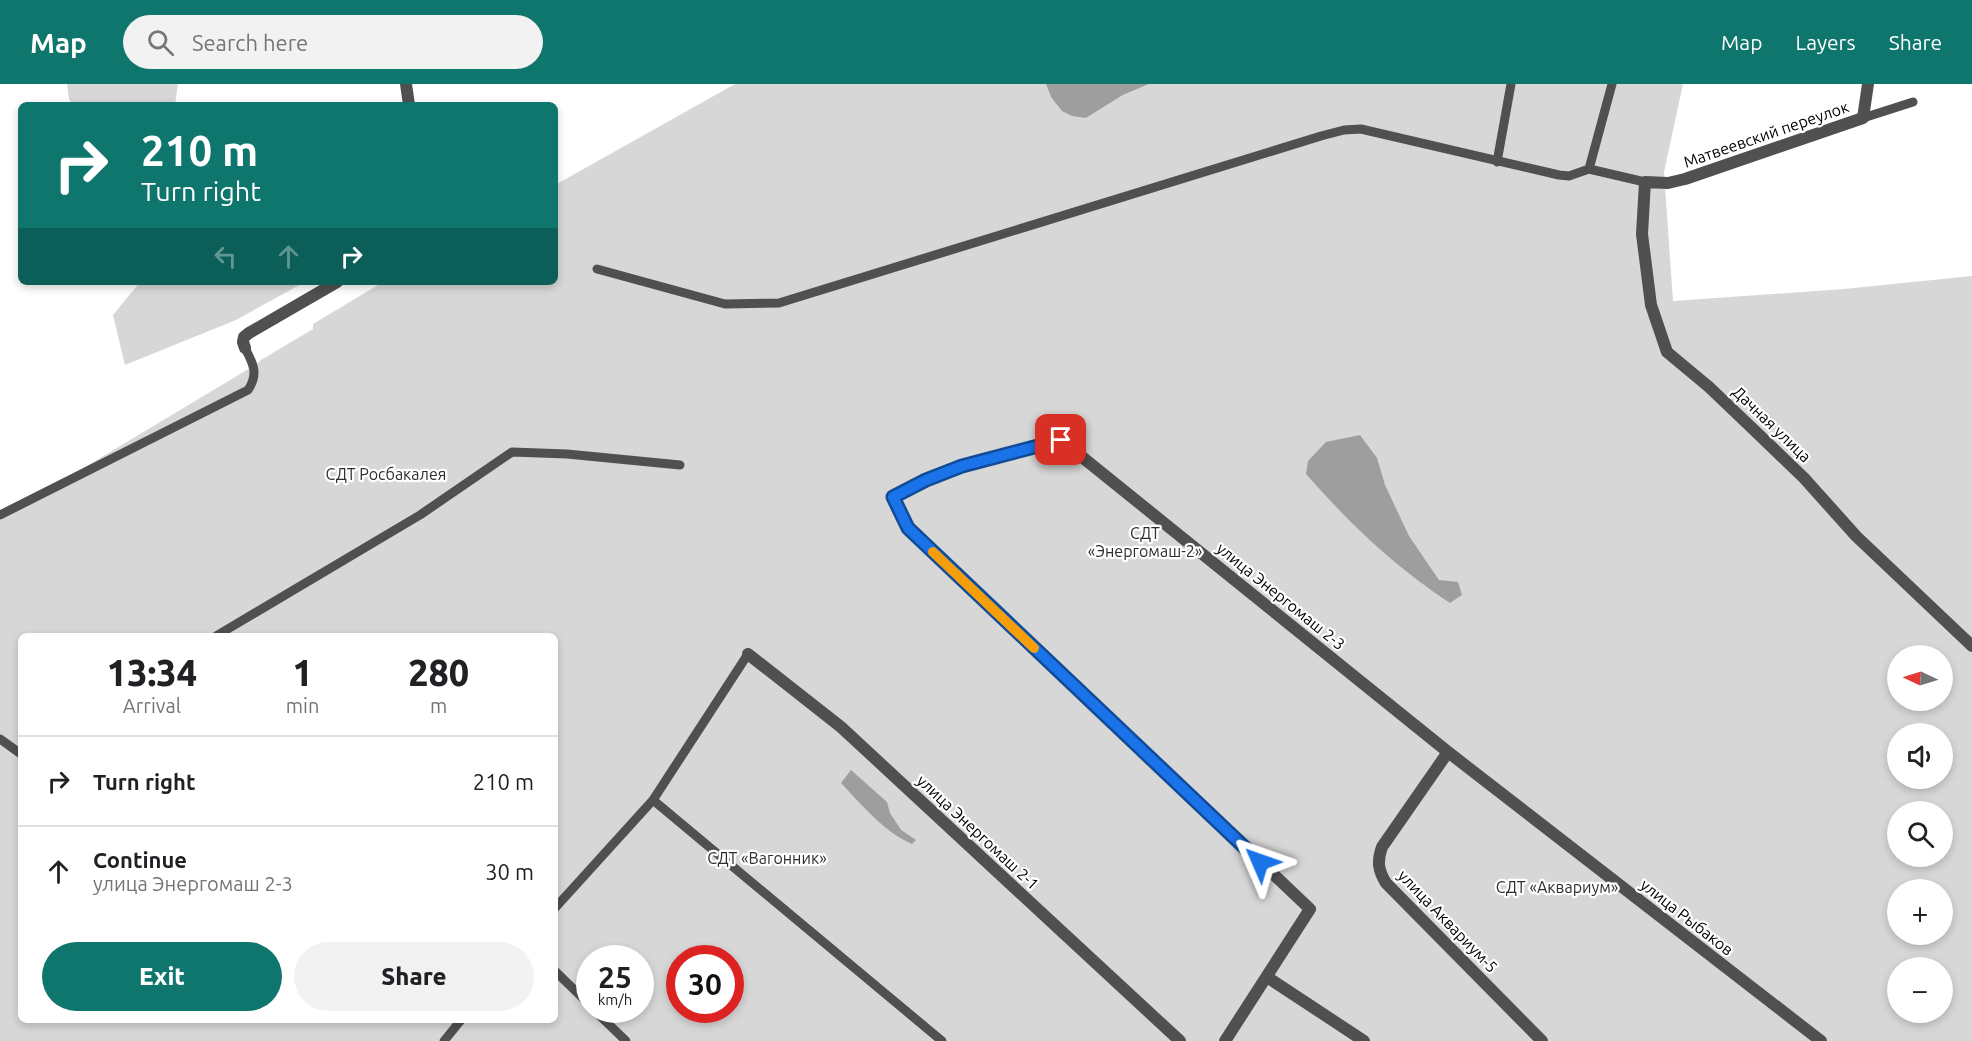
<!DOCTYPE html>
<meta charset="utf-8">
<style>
body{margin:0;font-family:Ubuntu,sans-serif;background:#f2f2f2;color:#202124;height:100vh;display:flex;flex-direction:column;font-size:22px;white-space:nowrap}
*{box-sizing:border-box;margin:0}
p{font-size:20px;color:#757577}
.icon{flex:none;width:33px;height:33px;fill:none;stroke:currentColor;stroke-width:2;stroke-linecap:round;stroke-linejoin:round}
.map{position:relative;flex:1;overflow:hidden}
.details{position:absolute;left:18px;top:549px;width:540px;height:390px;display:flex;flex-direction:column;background:#fff;border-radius:9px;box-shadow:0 3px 9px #0003}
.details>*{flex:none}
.banner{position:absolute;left:18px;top:18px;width:540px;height:183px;border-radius:9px;box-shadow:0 3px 9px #0003;background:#0f766e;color:#fff;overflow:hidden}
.needle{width:39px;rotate:274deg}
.controls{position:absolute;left:1887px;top:561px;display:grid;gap:12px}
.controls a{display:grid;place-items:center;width:66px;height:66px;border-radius:50%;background:#fff;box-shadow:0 3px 9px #0003;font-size:30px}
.speed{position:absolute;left:576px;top:861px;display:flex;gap:12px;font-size:30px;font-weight:700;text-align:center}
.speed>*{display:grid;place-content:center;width:78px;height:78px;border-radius:50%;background:#fff;box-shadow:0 3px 9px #0003;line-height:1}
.speed small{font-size:15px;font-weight:400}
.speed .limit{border:9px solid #d22;background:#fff;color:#111}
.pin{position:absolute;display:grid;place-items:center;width:51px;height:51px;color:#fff;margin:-26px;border-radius:12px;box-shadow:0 3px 9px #0006}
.me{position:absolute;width:66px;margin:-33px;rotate:313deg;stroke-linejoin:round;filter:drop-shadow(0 0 4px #0008)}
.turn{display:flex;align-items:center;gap:21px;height:126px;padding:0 24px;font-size:27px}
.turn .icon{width:78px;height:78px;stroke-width:2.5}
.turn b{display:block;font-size:42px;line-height:51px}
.lanes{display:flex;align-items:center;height:57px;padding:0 24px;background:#0003;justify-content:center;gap:30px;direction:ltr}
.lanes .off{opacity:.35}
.eta{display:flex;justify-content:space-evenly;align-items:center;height:102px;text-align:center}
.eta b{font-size:36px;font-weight:800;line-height:42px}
.primary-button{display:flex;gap:12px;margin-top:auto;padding:12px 24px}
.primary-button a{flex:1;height:69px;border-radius:36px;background:#0f766e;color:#fff;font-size:24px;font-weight:800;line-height:69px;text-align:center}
.primary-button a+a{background:#f2f2f2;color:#202124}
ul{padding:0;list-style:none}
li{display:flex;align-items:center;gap:18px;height:90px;padding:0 24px;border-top:2px solid #e0e0e0}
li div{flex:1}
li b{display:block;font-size:22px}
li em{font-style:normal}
header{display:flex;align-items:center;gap:36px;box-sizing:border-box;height:84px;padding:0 30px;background:#0f766e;color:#fff}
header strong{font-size:28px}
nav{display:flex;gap:33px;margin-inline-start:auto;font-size:21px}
.search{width:420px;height:54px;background:#f2f2f2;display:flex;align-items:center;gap:15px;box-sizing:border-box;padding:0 21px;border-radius:33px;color:#757577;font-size:22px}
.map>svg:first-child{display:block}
.green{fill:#d7d7d7;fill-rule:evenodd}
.water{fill:#9e9e9e}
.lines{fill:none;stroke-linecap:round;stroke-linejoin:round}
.service{stroke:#505050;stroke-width:9}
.minor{stroke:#505050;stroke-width:12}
.route-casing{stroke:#114b97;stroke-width:15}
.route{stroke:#1a73e8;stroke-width:10}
.slow{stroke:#f59e0b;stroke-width:10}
.labels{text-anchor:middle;stroke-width:4.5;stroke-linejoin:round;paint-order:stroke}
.street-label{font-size:16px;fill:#000;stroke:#fff}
.park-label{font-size:16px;fill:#2e2e2e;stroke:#fff}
</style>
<header>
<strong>Map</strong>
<div class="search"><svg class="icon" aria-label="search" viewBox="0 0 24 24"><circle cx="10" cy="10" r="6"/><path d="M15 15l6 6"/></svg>Search here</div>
<nav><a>Map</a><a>Layers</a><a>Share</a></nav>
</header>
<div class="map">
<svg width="1972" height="957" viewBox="0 0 1972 957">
<rect width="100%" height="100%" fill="#fff"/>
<path class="green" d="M 67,0 L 178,0 L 175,21 L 73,21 L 69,15 Z
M 735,0 L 1046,0 L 1051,13 L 1086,34 L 1123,11 L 1149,0 L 1683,0 L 1664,88 L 1673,217 L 1844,205 L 1972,192 L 1972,957 L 0,957 L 0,434 L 257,280 L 261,276 L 313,245 L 313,240 L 383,198 L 555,198 L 555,101 ZM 21,552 L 555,552 L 555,936 L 21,936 ZM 1898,572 L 1942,572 L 1942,616 L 1898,616 ZM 1898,650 L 1942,650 L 1942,694 L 1898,694 ZM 1898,728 L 1942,728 L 1942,772 L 1898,772 ZM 1898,806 L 1942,806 L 1942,850 L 1898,850 ZM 590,874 L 640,874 L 640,926 L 590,926 ZM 680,874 L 730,874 L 730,926 L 680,926 ZM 1898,884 L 1942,884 L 1942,928 L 1898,928 Z
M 140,198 L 305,198 L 236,236 L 125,281 L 113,231 Z"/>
<path class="water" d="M 1046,0 L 1149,0 L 1123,11 L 1086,34 L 1072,32 L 1062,27 L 1051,13 Z
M 1360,351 L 1377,374 L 1385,401 L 1409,452 L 1439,496 L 1458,498 L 1462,511 L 1450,519 C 1395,483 1349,439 1306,390 L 1308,377 L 1326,358 Z
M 851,686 L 887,718 L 890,729 L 901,746 L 916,756 L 912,760 C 884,748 862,721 841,699 Z"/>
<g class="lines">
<path class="service" d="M 1863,34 L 1913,18
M 1497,78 L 1511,0
M 1589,85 L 1612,0
M 597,185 L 725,220 L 779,219 L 1321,52 L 1344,46 L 1361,45 L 1559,91 L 1569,92 L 1589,85 L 1645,98
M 893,413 L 926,396 L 962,383
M 0,431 L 248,306 C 259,290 253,279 245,264
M 216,552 L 420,431 L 512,368 L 567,370 L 680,381
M 0,655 L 21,670
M 653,716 L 942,957
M 555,824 L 653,716 L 748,570
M 555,887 L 590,921
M 594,926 L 626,957
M 444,957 L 461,936"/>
<path class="minor" d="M 406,0 L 409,21
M 1868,0 L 1863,34 L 1685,95 L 1668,99 L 1645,98 L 1642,150 L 1651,221 L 1667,268 L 1709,303 L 1753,345 L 1804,394 L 1856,452 L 1972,562
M 245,264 L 243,258 L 244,253 L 249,249 L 337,198
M 962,383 L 1061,356 L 1448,668 L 1821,957
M 893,413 L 908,444 L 1310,825 L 1225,957
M 748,570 L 841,643 L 1180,957
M 1448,668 L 1382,763 C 1377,777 1378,786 1386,799 L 1542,957
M 1267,893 L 1364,957"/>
</g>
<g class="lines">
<defs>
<path id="route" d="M 1061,356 L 962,382 L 926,396 L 893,413 L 908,444 L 1260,778"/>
</defs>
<use href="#route" class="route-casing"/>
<use href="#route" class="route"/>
<path class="slow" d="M 933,468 L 1034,564"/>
</g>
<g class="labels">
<g class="street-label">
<text transform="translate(1766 50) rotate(-19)" y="6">Матвеевский переулок</text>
<text transform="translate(1772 340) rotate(44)" y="6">Дачная улица</text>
<text transform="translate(1281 512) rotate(39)" y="6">улица Энергомаш 2-3</text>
<text transform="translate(978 748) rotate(43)" y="6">улица Энергомаш 2-1</text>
<text transform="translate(1687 833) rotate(38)" y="6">улица Рыбаков</text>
<text transform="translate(1448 837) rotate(46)" y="6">улица Аквариум-5</text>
</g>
<g class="park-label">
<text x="386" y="396">СДТ Росбакалея</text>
<text x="1145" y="455">СДТ<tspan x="1145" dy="18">«Энергомаш-2»</tspan></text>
<text x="767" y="780">СДТ «Вагонник»</text>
<text x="1557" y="809">СДТ «Аквариум»</text>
</g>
</g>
</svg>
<div class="controls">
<a><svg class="needle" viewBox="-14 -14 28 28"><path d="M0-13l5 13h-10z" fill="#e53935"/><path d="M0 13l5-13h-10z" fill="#757577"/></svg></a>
<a><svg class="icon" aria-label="sound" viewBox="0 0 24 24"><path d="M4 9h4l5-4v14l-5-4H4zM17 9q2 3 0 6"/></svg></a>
<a><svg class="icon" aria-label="search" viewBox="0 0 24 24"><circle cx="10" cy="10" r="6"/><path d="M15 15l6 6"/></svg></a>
<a>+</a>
<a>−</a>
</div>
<div class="speed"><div>25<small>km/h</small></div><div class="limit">30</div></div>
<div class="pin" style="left:1061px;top:356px;background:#d93025"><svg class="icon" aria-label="arrive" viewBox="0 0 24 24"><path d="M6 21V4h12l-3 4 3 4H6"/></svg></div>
<svg class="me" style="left:1260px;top:778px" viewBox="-20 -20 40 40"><path d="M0-17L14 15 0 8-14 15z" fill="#1a73e8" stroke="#fff" stroke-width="4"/></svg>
<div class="banner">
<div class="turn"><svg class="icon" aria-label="right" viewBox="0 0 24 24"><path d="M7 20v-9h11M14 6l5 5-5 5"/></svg><div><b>210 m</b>Turn right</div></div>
<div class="lanes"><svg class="icon off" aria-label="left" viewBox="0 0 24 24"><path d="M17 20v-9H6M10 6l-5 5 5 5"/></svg><svg class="icon off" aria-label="ahead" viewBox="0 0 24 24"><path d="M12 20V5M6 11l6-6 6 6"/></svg><svg class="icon" aria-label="right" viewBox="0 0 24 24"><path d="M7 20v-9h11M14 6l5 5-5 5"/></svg></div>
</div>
<section class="details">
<div class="eta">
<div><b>13:34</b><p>Arrival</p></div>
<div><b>1</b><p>min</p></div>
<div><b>280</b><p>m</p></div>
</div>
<ul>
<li><svg class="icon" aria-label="right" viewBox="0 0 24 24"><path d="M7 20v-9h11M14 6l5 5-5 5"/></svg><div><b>Turn right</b></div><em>210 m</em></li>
<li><svg class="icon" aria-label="ahead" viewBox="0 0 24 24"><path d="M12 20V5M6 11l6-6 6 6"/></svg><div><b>Continue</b><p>улица Энергомаш 2-3</p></div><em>30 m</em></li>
</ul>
<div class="primary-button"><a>Exit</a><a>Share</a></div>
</section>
</div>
